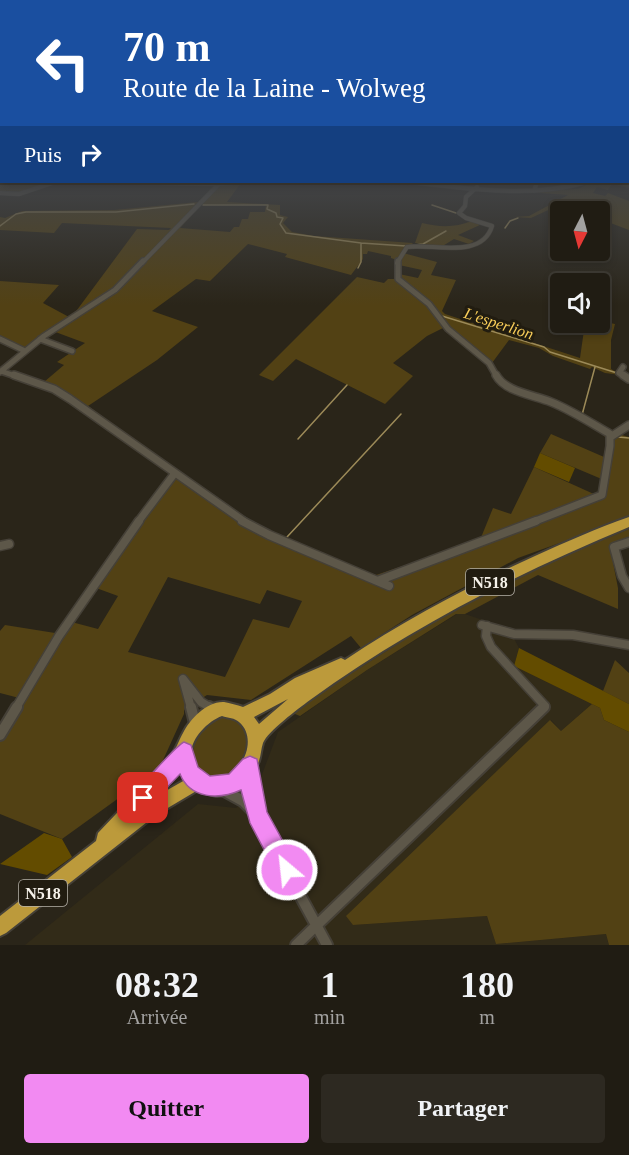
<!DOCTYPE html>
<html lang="fr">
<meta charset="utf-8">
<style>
body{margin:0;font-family:Georgia,serif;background:#2d2921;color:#f1f3f6;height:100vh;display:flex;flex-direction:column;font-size:22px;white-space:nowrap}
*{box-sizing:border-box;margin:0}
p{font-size:20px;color:#a2a1a0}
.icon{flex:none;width:33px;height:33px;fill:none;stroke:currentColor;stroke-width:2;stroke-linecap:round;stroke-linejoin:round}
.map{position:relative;height:945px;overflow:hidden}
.drawer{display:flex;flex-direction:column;background:#201c13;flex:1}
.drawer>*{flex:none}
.banner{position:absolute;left:0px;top:0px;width:630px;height:183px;box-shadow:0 3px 9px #0003,0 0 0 2px #3d3a33;background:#1a4fa0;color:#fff;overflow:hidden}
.needle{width:39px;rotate:186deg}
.fabs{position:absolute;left:550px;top:201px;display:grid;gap:12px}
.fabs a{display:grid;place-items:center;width:60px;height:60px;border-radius:6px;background:#201c13;box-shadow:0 3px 9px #0003,0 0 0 2px #3d3a33;font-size:30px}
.pin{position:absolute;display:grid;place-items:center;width:51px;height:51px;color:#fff;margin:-26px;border-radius:12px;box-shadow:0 3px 9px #0006}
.me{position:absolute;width:66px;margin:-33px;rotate:332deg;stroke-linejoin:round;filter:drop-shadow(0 0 4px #0008)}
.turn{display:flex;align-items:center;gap:21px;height:126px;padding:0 24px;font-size:27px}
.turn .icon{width:78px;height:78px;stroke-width:2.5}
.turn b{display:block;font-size:42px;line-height:51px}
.then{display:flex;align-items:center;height:57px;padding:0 24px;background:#0003;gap:12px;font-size:22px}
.eta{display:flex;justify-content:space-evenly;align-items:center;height:102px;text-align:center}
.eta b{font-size:36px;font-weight:600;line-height:42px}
.cta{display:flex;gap:12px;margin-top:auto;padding:12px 24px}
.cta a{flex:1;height:69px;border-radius:6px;background:#f28af2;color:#111;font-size:24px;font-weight:600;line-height:69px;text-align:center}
.cta a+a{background:#2d2921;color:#f1f3f6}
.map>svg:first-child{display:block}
.built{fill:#322b18}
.green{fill:#524114;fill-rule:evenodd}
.forest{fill:#634c00}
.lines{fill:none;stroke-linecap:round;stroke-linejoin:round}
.stream{stroke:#9c8a58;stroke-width:1.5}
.minor-far4-casing{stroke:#454037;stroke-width:5}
.minor-far3-casing{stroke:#454037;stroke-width:8}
.minor-far2-casing{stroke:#454037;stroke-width:10}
.minor-far1-casing{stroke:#454037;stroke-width:11}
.minor-casing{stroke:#454037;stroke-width:14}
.highway-casing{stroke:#454037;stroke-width:4}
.minor-far4{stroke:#5d5749;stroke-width:4}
.minor-far3{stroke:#5d5749;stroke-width:5}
.minor-far2{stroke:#5d5749;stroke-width:7}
.minor-far1{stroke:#5d5749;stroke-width:8}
.minor{stroke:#5d5749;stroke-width:10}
.highway{fill:#bc9a3b;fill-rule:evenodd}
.route{fill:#f28af2;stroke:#9d5a9d;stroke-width:1.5}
.labels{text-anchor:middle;stroke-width:6;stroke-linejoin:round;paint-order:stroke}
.far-water-label{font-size:16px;font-style:italic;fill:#f8cd59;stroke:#211c10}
.shield{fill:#211c10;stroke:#b6b2a9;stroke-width:1.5}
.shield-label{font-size:16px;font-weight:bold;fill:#f6f2ea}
</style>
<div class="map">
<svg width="629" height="945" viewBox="0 0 629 945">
<rect width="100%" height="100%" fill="#2a2519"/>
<path class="built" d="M 457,614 L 465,614 L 509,629 L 519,648 L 514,666 L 592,704 L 561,731 L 551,720 L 353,925 L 487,916 L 496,944 L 606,934 L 609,945 L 25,945 L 198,804 L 236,808 L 255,793 L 278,732 L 367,670 Z"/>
<path class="green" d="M 0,173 L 2,182 L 46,183 L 17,194 L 0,192 Z
M 264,182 L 241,183 L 227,202 L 280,205 L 280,215 L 288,217 L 283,223 L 292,232 L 314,236 L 413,243 L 403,253 L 437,262 L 431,275 L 456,280 L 442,311 L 445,314 L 580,358 L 585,323 L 600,322 L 600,321 L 615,324 L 611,340 L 611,369 L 621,375 L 605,373 L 592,367 L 590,369 L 553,356 L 539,348 L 509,340 L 492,363 L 499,378 L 519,388 L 518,392 C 486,382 499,375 481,359 C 469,348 456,338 443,328 L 427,336 L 393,363 L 413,376 L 385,404 L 296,359 L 273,381 L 259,375 L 357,277 L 384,283 L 388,279 L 400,279 L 399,274 L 418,278 L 422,270 L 399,265 L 400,261 L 391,258 L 391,256 L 368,251 L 367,254 L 363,254 L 363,259 L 351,275 L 285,257 L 287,254 L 248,244 L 210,281 L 196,279 L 152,311 L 198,327 L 157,360 L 88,406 L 132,438 L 128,442 L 48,390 L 0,374 L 0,368 L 44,382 L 64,365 L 57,362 L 85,343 L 50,330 L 20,351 L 0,341 L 0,281 L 59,285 L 43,303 L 69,317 L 74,314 L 137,229 L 169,230 L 171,228 L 62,223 L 54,233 L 0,230 L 0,217 L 5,218 L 22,211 L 114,210 L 198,202 L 216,183 ZM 201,205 L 266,205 L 265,212 L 250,212 L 248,219 L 242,219 L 239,227 L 234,227 L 230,232 L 180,228 Z
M 592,182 L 629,183 L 629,188 L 612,184 L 608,190 L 597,187 L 593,193 L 605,196 L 608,193 L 629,201 L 629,230 L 600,219 L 600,212 L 578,211 L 559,205 L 531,218 L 514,217 L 529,216 L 568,195 L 528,192 L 578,189 Z
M 472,221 L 482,224 L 458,235 L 474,241 L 469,244 L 454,239 L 441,247 L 415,243 L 422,223 C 439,227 454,228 472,221 Z
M 611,432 L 629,437 L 629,518 L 518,558 L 412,615 L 361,648 L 351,636 L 251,700 L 207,695 L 184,710 L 184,714 L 159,769 L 62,839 L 0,814 L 0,740 L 23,699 L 0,693 L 0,631 L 5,625 L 55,633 L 64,620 L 98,629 L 118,596 L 88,585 L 171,473 L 148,457 L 153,453 L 231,510 L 289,541 L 376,575 L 480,540 L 493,508 L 511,514 L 534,467 L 596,495 L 605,496 L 604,480 L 540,453 L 551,434 L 604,457 L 608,442 L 603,434 ZM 168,577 L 260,604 L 267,590 L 302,601 L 289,628 L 253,619 L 225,677 L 128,652 Z
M 629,529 L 629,545 L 621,541 L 610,547 L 618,588 L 618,609 L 538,575 L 465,614 L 456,614 L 367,670 L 300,716 L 290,712 L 456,607 L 526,572 Z
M 615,660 L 629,673 L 629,704 L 603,691 Z
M 592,704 L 600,708 L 604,720 L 629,732 L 629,945 L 609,945 L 606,934 L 496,944 L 487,916 L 353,925 L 346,916 L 550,720 L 561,731 Z
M 223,717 C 275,721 236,801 202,771 C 182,752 200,722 223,717 Z"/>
<path class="forest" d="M 540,453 L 575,468 L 569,482 L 534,467 Z
M 519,648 L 629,704 L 629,732 L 604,720 L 600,708 L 514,666 Z
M 44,833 L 62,839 L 72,857 L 47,875 L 0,864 Z"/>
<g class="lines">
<path class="stream" d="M 203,205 L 268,205 L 267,209 L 276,213 L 277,217 L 283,218 L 280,224 L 286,233 L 361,243 L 361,262 L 358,268
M 432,205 L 456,213
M 0,226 L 16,214 L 26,212 L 116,212 L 194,204
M 505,228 L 510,221 L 518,218
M 361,243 L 406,246 L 423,244 L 446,231
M 442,316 L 544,347 L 550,352 L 617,373
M 582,415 L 595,367
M 618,437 L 629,438
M 298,439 L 347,385
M 287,537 L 401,414"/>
<defs>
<path id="minor-far4" d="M 96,182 L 219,184 L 248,182
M 408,182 C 468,188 528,199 587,182
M 625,182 L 629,182
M 534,191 L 537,182
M 0,193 L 19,194 L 55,182
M 142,263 L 219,184
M 397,263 L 407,247 C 432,243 482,260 492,226 L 466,218 L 459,213 L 465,206 L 466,197 L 477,187"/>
<path id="minor-far3" d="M 398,261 L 398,279 L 429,304 L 448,329 L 489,363 L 497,377
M 0,339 L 25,351
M 40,339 L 72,351
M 623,367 L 619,373 L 626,377
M 1,371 L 18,377
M 0,372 L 44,336 L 115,290 L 143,261"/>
<path id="minor-far2" d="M 14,375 L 54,389 L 70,399 L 245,522
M 496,375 C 505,392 534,395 551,402 C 571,410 591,423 610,434 L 610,446 L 602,495 L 533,522
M 623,375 L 629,379
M 612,436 L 629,425
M 138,522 L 175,473"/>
<path id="minor-far1" d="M 242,521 L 269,535 L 389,586
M 629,542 L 614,547 L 622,576 L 629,588
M 0,546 L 9,544
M 380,580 L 536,521
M 482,625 L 514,634 L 573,635 L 629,645
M 487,626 L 486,636 L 491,647 L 545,706 L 543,708
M 183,679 L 191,708
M 183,679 L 201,702 L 211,708
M 16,708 L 59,636 L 139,521"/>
<path id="minor" d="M 191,707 L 195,723
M 209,707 L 214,710
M 0,735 L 17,707
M 250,769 L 251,789 L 257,816 L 327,945
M 223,790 L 243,801 L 257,815
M 296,945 L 544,707"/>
<path id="highway" d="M 629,517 L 629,527 C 516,574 409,628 310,700 C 298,709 268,731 263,743 C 261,749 261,755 259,761 C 252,778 236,797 216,796 C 210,795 203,791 198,790 L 156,815 L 6,933 L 0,936 L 0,916 L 96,841 L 98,833 L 169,758 C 176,750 178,742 183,733 C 190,719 207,701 224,702 C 230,703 237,705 243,707 L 270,694 L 295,678 L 341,658 L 345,660 C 405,620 469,586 535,556 C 566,542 597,528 629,517 ZM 288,699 L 259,724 L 254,717 ZM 222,716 C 228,718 235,718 239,722 C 265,744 228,800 198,770 C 179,751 203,723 222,716 ZM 180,769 L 185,780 L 155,797 Z"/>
</defs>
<use href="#minor-far4" class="minor-far4-casing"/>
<use href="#minor-far3" class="minor-far3-casing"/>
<use href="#minor-far2" class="minor-far2-casing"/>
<use href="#minor-far1" class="minor-far1-casing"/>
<use href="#minor" class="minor-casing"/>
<use href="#highway" class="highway-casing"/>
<use href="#minor-far4" class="minor-far4"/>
<use href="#minor-far3" class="minor-far3"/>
<use href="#minor-far2" class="minor-far2"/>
<use href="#minor-far1" class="minor-far1"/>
<use href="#minor" class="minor"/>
<use href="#highway" class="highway"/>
</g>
<linearGradient id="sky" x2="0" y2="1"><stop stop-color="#17140e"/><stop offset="0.57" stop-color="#444649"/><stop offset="1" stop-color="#444649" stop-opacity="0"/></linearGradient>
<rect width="629" height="305" fill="url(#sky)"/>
<path class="route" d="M 184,742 L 191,745 L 198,767 L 210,776 L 229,774 L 243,759 L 250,756 L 257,759 L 267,812 L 295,863 L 298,870 L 295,878 L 287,882 L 279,878 L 250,823 L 241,790 C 219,800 190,799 180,774 L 150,805 L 143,808 L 135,805 L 132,798 C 136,790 177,745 184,742 Z"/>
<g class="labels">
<g class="far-water-label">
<text transform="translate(499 323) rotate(18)" y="6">L'esperlion</text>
</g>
<g class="shield">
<rect x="466" y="569" width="48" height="26" rx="4.5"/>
<rect x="19" y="880" width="48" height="26" rx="4.5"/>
</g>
<g class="shield-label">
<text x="490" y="588">N518</text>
<text x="43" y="899">N518</text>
</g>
</g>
</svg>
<div class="fabs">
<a><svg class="needle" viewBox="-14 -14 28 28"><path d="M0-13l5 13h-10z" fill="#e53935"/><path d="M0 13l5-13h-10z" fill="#a2a1a0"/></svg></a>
<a><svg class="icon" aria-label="sound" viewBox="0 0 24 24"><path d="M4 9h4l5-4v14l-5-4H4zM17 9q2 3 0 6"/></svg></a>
</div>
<div class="pin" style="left:143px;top:798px;background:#d93025"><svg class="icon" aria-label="arrive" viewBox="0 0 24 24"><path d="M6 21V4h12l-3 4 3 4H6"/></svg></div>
<svg class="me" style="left:287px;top:870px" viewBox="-20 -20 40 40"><circle r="17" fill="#f28af2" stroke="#fff" stroke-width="3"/><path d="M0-11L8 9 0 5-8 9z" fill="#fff"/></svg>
<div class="banner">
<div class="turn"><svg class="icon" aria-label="left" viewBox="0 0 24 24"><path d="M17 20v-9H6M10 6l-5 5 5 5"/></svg><div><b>70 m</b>Route de la Laine - Wolweg</div></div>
<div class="then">Puis<svg class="icon" aria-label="right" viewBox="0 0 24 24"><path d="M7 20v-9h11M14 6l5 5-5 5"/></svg></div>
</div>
</div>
<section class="drawer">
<div class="eta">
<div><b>08:32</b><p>Arrivée</p></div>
<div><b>1</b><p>min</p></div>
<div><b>180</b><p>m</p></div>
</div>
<div class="cta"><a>Quitter</a><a>Partager</a></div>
</section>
